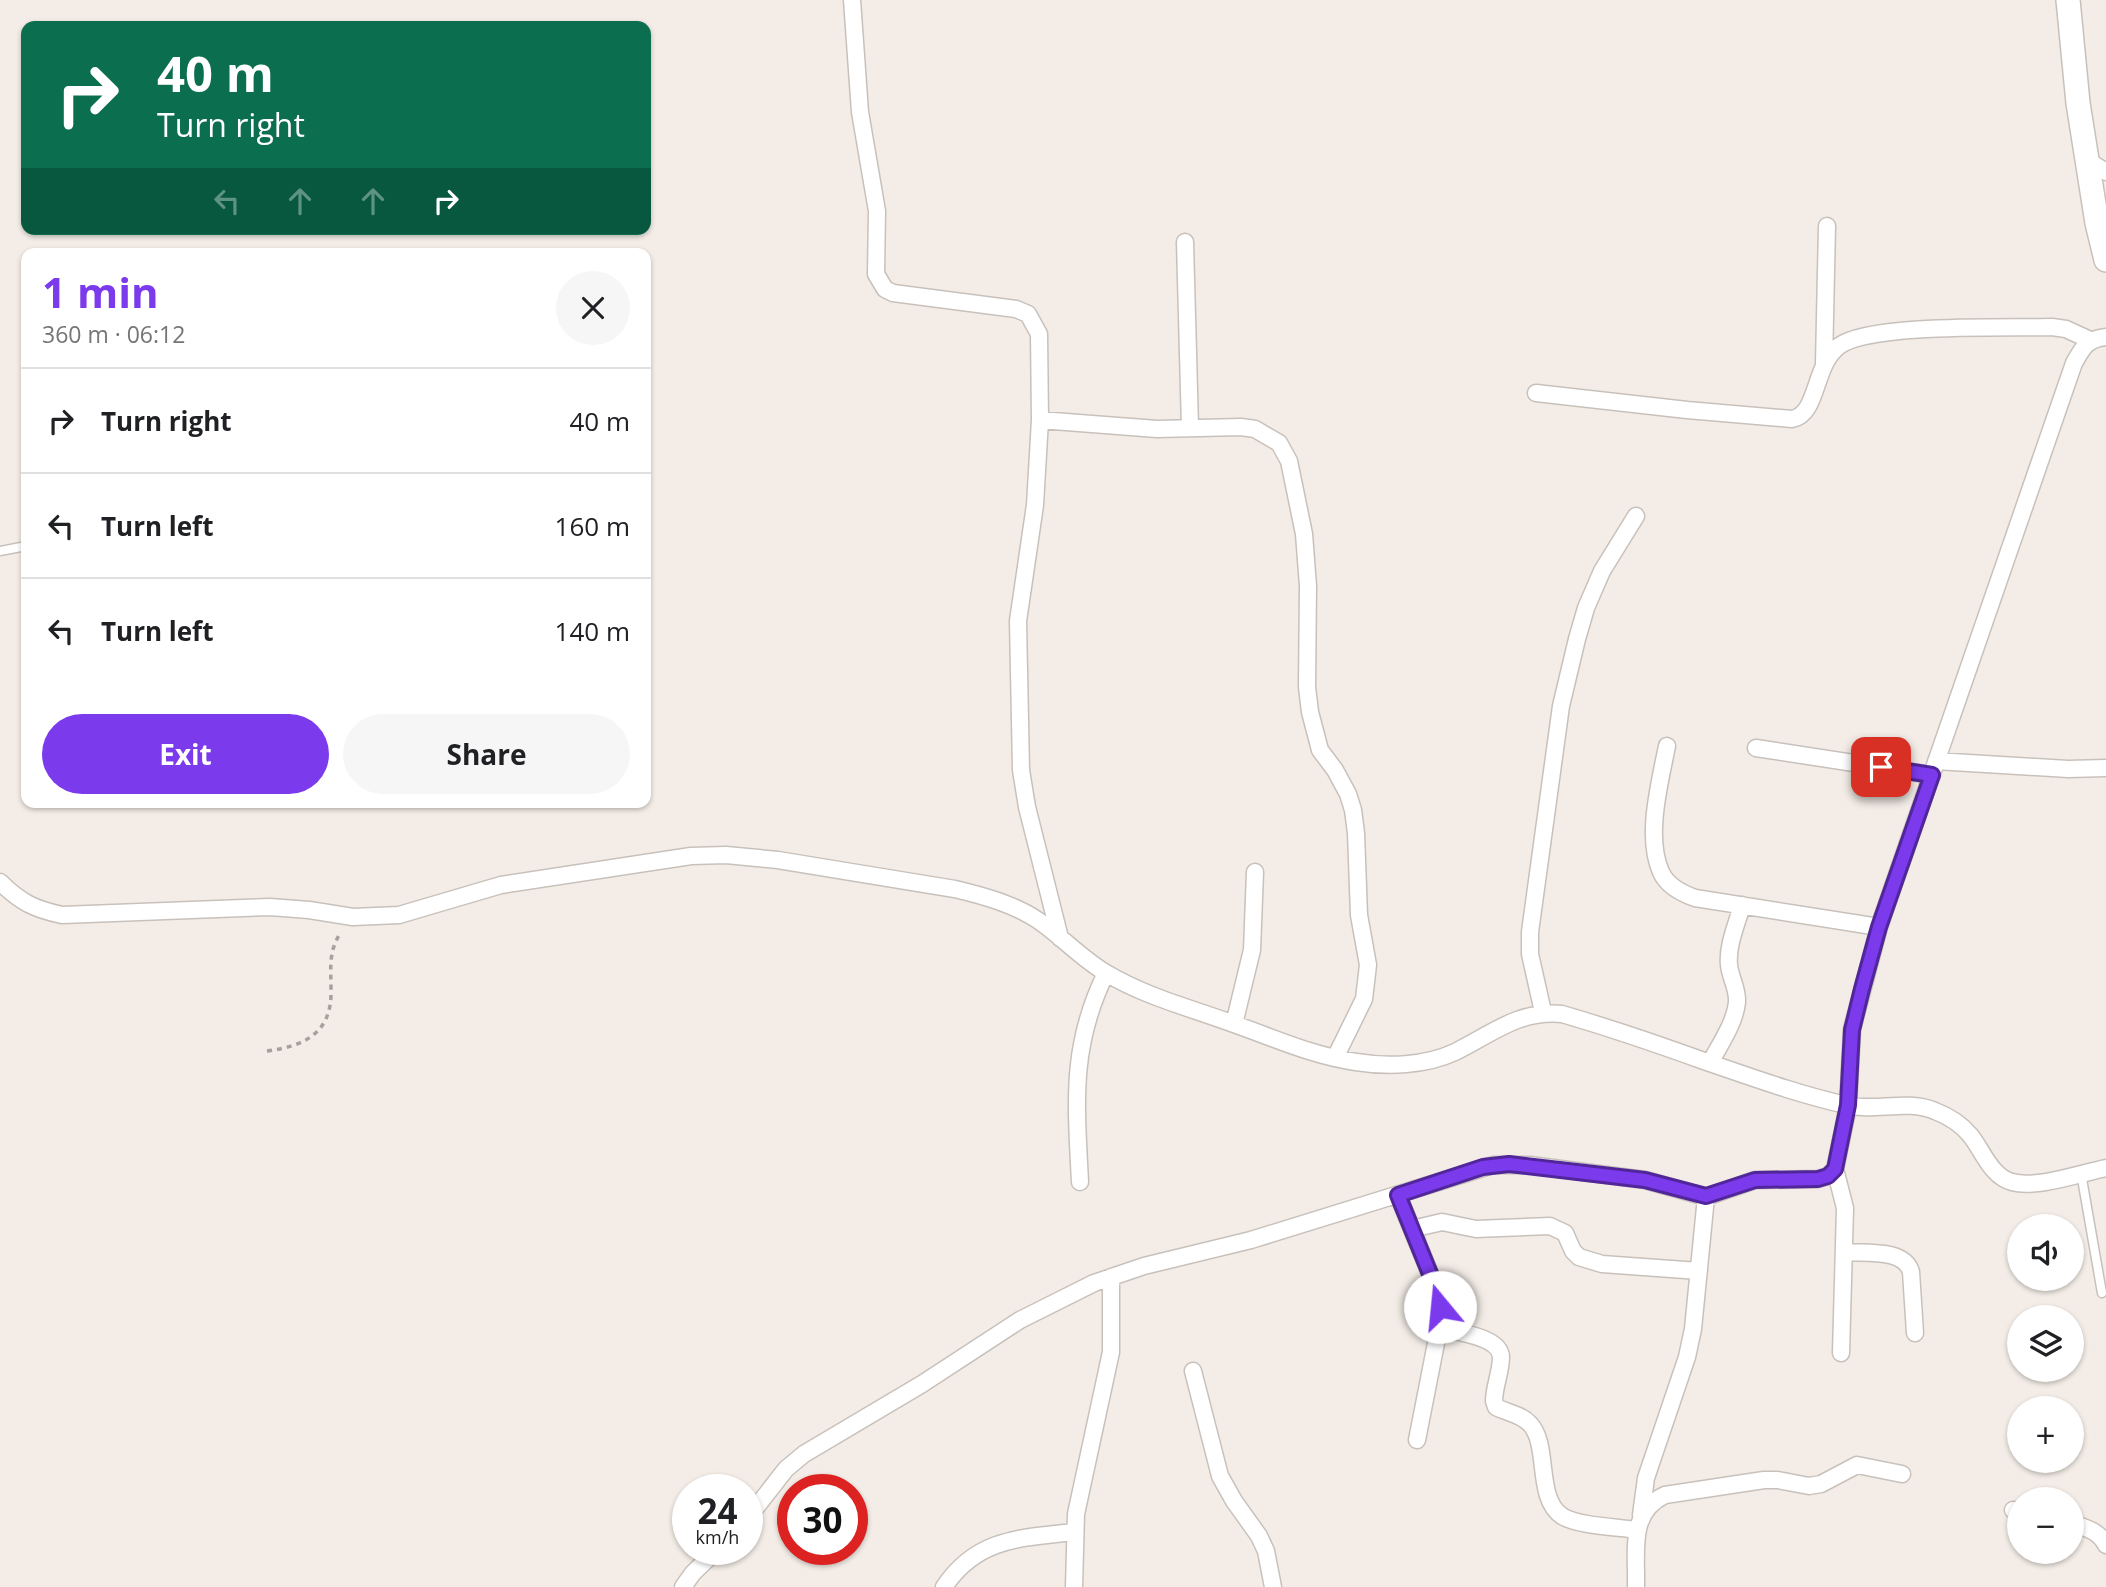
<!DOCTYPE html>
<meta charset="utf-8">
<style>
body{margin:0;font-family:"Open Sans",sans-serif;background:#f6f6f6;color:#202124;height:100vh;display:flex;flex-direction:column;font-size:26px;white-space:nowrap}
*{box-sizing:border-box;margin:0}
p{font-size:23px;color:#757577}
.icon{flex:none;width:38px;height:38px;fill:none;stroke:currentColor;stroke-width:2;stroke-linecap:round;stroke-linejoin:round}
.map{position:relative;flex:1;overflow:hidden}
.sheet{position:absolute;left:21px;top:248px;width:630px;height:560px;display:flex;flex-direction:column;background:#fff;border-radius:14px;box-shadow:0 2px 5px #0004}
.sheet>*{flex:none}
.guide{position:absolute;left:21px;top:21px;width:630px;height:214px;border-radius:14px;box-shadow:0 2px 5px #0004;background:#0b6e4f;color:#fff;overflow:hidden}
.tools{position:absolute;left:2007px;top:1214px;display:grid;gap:14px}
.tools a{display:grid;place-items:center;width:77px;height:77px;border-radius:50%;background:#fff;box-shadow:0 2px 5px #0004;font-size:35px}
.speed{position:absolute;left:672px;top:1474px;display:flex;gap:14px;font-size:35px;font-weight:700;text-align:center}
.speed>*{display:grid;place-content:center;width:91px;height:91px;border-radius:50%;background:#fff;box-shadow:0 2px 5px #0004;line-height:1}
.speed small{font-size:18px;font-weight:400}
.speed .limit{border:10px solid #d22;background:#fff;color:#111}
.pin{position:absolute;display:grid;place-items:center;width:60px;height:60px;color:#fff;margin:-30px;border-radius:14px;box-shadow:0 4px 10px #0006}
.me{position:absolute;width:77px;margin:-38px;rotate:343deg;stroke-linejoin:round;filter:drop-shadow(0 0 5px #0008)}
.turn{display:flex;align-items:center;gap:24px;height:147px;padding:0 21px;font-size:32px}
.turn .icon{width:91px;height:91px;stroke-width:2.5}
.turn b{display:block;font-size:49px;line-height:60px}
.lanes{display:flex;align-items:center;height:66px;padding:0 21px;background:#0003;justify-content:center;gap:35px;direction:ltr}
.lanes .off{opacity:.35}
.round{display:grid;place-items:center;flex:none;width:74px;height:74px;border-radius:37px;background:#f6f6f6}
.overview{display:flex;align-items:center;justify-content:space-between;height:119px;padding:0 21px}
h1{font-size:42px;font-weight:700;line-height:52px;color:#7c3aed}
.primary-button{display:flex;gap:14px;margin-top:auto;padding:14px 21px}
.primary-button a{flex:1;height:80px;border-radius:42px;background:#7c3aed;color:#fff;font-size:28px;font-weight:700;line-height:80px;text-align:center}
.primary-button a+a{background:#f6f6f6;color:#202124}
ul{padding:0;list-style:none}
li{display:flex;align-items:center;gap:21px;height:105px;padding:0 21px;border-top:2px solid #e0e0e0}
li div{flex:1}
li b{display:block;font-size:26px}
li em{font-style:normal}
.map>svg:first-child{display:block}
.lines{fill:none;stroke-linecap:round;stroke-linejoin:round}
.lane-casing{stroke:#c8c1bb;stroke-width:11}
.street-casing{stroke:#c8c1bb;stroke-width:19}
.secondary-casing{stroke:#c8c1bb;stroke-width:26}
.path{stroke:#a6a19c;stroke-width:3.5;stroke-dasharray:5 5;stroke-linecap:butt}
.lane{stroke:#fff;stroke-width:8}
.street{stroke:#fff;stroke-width:16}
.secondary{stroke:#fff;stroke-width:23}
.route-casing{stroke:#51269a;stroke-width:18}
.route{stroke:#7c3aed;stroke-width:12}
</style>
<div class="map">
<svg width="2106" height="1587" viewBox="0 0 2106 1587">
<rect width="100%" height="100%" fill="#f4ede7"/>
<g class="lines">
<defs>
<path id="lane" d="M 0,551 L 26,546
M 2081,1173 L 2102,1293"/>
<path id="street" d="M 852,0 L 860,112 L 877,211 L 876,274 L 885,289 L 893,293 L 1016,309 L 1028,314 L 1039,334 L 1040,420 L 1035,505 L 1018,621 L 1021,770 L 1027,807 L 1060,938
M 2087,160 L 2106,172
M 1185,242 L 1190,428
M 1824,364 L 1827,226
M 1536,393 L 1687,410 L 1792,419 C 1819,414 1813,365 1839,346 C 1869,323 2009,328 2052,327 L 2066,329 L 2090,340
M 1040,420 L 1157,429 L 1241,427 L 1255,429 L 1279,443 L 1289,461 L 1304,534 L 1308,586 L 1307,687 L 1310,712 L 1320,750 L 1335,770 L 1348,794 L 1353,810 L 1356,833 L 1359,915 L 1368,965 L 1364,999 L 1335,1058
M 1667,746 C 1660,782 1645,837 1661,872 C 1667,886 1681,893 1695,898 L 1879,927
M 1756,748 L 1932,775
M 1936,761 L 2068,769 L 2106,768
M 0,882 C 20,902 34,909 62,915 L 270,907 L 309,910 L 353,917 L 399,915 L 501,885 L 691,856 L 726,855 L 778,860 L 955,889 C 984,896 1014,904 1039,921 C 1062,937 1082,959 1106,973 C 1146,997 1191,1008 1234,1024 C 1274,1038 1313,1056 1356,1062 C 1387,1067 1425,1066 1455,1052 C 1492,1034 1518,1010 1562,1014 C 1610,1028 1657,1044 1704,1061 C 1751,1077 1797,1094 1846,1105 C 1876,1112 1907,1099 1935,1111 C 1948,1116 1961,1124 1970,1135 C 1982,1149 1991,1177 2012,1182 C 2037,1189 2080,1173 2106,1168
M 1543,1012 L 1530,954 L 1530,932 L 1561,706 L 1577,639 L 1586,608 L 1602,571 L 1636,516
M 1234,1024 L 1252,950 L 1255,872
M 1710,1063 C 1720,1044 1735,1023 1737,1002 C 1738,989 1730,977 1729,965 C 1727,945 1737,924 1742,905
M 1835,1169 L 1845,1208 L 1841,1353
M 1080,1182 C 1076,1103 1070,1046 1106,973
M 1398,1195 L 1435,1286 L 1440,1307 L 1439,1328 L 1417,1440
M 1412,1229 L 1442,1222 L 1476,1229 L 1550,1226 L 1565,1233 L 1573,1251 L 1579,1257 L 1602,1264 L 1699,1271
M 1845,1252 C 1865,1254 1904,1248 1911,1272 L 1915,1333
M 1439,1328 C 1455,1332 1500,1336 1501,1357 C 1501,1372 1494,1387 1494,1401 L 1496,1407 C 1508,1413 1521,1414 1530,1424 C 1550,1445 1535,1498 1562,1516 C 1578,1526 1617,1527 1637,1530
M 1193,1371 L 1220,1476 L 1234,1501 L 1259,1536 L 1266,1551 L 1273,1587
M 2013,1510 L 2020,1512
M 1641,1515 L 1646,1478 L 1687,1357 L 1693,1329 L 1706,1197
M 747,1519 L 786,1469 L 804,1454 L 922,1384 L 1020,1320 L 1094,1283 L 1144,1266 L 1251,1240 L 1493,1165 L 1530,1165 L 1645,1180 L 1706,1197 L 1755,1180 L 1818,1179 L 1828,1176 L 1835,1169 L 1848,1106 L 1852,1029 L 1879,927 L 2074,363 C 2083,347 2087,339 2106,337
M 2072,1523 C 2086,1528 2099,1531 2106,1545
M 683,1587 L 693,1573 L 718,1549
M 944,1587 C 977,1538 1020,1538 1074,1532
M 1074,1587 L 1076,1514 L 1111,1352 L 1111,1277
M 1636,1587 C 1637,1553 1628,1512 1665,1495 L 1764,1480 L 1778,1480 L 1809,1486 L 1821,1484 L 1857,1465 L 1902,1474"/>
<path id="secondary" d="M 2068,0 L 2078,103 L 2097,223 L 2106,260"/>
</defs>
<use href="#lane" class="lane-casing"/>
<use href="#street" class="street-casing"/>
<use href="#secondary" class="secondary-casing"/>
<path class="path" d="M 267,1051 C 305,1046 332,1033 331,990 C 331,967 328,952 341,932"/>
<use href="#lane" class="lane"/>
<use href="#street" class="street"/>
<use href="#secondary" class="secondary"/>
</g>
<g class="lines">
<defs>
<path id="route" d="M 1440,1307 L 1435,1286 L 1398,1195 L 1483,1167 L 1509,1164 L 1645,1180 L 1706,1196 L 1755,1180 L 1818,1179 L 1828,1176 L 1835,1169 L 1848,1105 L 1852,1030 L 1862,989 L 1879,927 L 1932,775 L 1881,767"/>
</defs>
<use href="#route" class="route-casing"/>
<use href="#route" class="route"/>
</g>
</svg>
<div class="tools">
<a><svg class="icon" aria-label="sound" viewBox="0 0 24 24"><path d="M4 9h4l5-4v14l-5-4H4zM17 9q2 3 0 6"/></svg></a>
<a><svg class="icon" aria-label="layers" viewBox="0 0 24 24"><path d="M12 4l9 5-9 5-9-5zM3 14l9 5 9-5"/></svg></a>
<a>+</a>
<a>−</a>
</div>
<div class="speed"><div>24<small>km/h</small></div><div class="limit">30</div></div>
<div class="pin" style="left:1881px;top:767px;background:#d93025"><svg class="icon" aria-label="arrive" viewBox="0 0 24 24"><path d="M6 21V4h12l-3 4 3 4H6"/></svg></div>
<svg class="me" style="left:1440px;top:1307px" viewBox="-20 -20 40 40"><circle r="19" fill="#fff"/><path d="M0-13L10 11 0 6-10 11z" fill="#7c3aed"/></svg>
<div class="guide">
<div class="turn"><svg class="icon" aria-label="right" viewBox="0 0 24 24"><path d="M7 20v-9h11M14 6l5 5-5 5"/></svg><div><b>40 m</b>Turn right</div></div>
<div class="lanes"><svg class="icon off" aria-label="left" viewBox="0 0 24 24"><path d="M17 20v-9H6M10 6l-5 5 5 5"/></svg><svg class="icon off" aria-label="ahead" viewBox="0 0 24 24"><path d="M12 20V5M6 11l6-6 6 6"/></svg><svg class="icon off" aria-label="ahead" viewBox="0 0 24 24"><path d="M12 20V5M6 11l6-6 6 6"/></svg><svg class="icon" aria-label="right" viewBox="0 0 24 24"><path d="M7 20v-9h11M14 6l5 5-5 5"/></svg></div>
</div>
<section class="sheet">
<div class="overview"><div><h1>1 min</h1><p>360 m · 06:12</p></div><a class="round"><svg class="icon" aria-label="close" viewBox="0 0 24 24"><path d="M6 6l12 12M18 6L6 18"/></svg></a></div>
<ul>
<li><svg class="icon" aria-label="right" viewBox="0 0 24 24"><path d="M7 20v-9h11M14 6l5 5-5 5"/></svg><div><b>Turn right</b></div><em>40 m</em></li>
<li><svg class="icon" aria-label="left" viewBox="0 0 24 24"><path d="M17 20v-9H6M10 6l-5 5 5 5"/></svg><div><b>Turn left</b></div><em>160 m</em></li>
<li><svg class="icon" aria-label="left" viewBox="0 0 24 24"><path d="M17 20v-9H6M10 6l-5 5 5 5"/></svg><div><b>Turn left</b></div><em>140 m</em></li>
</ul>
<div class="primary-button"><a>Exit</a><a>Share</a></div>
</section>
</div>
